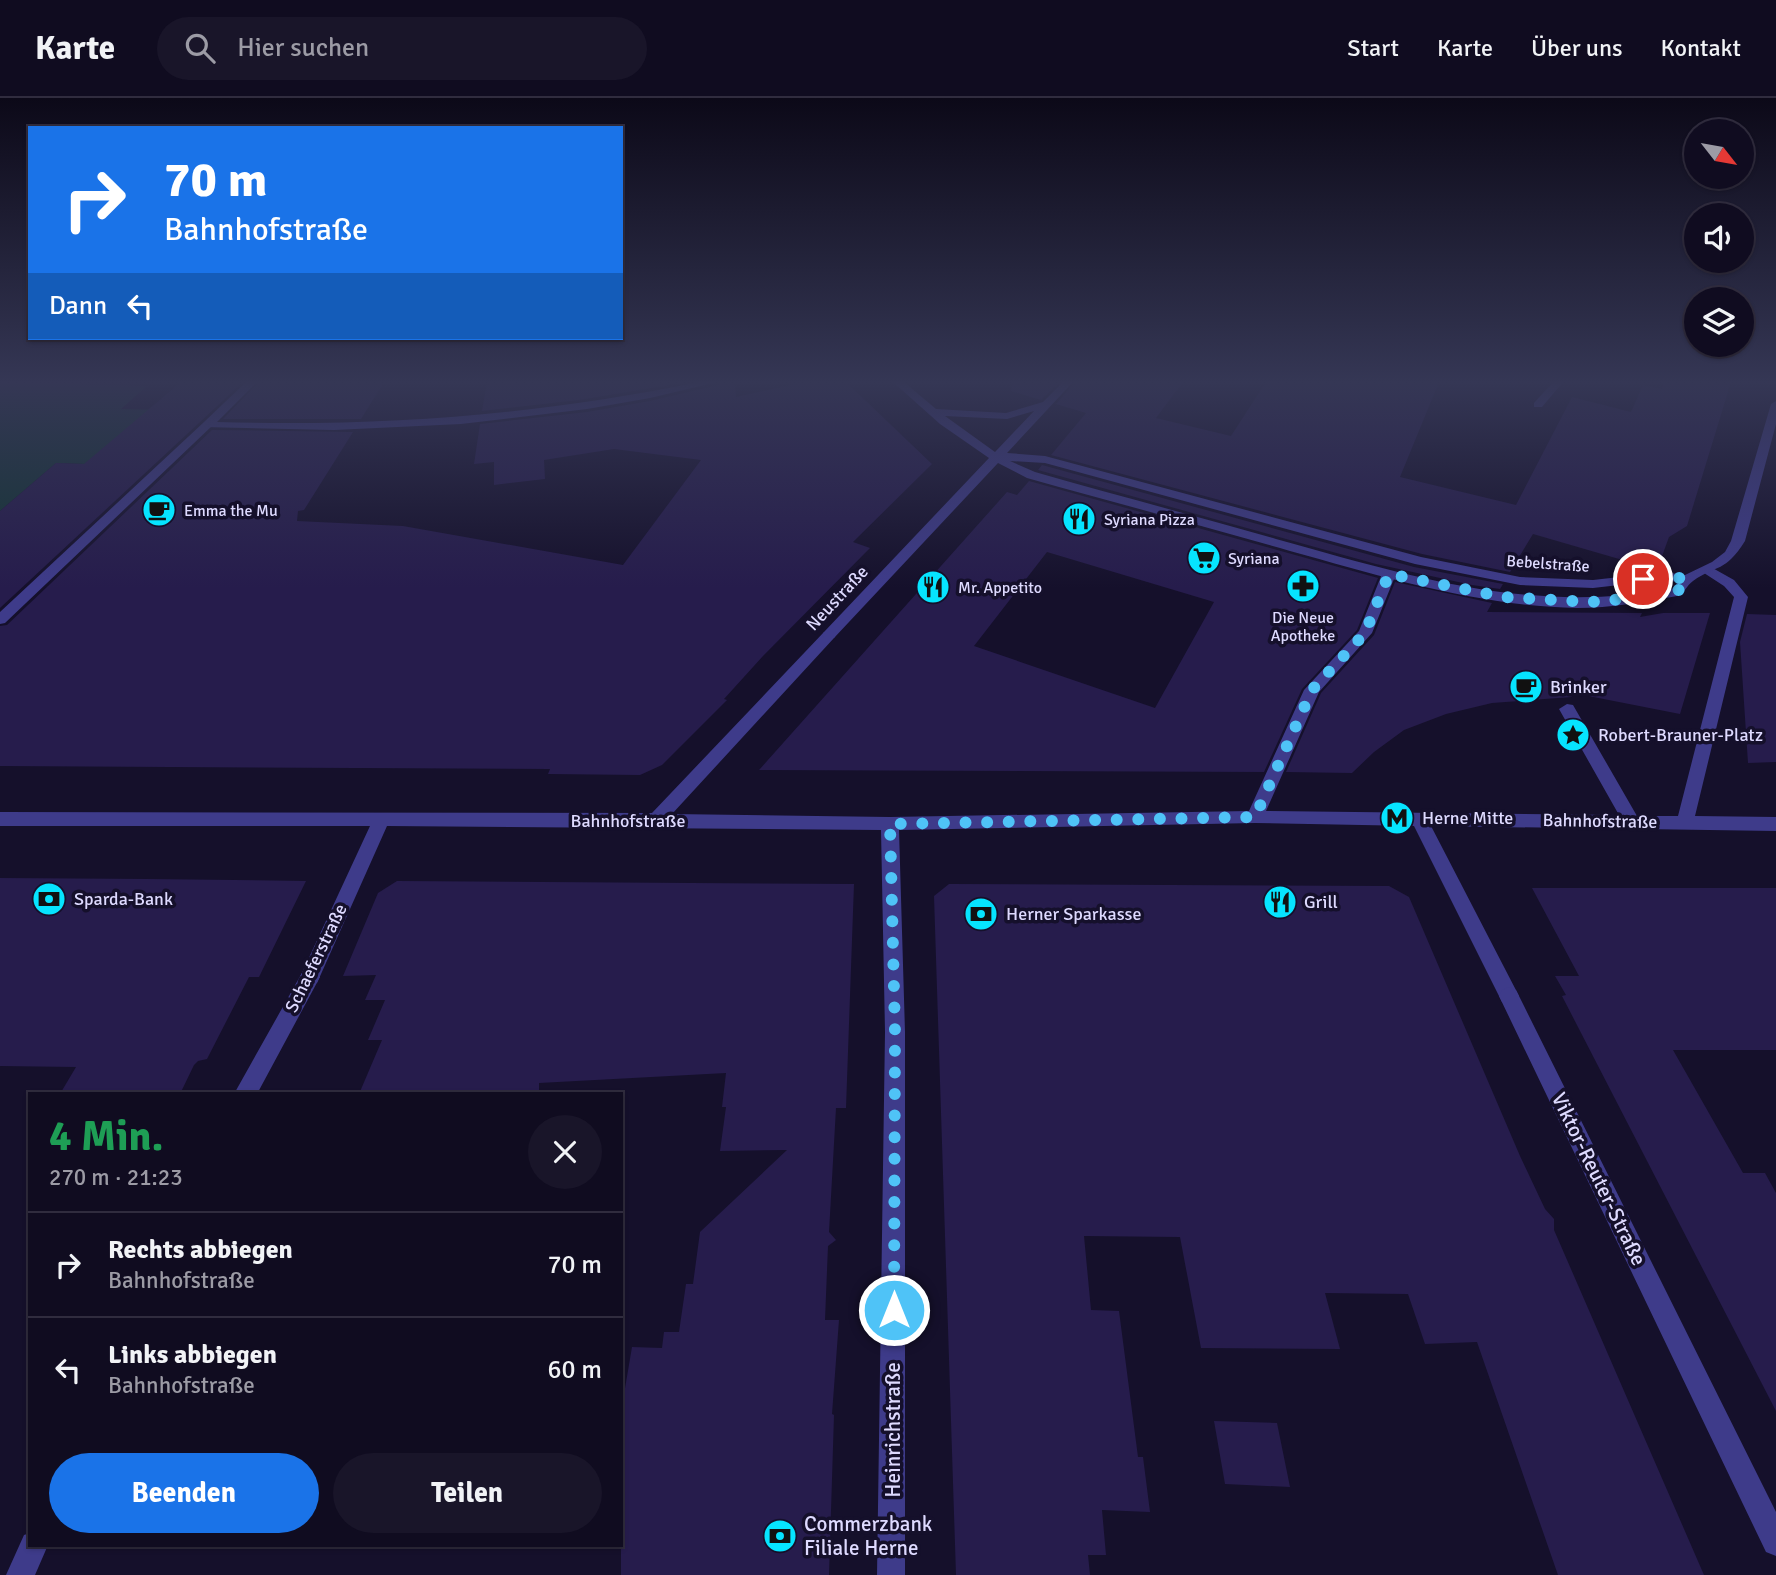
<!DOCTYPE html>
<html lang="de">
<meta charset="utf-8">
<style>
body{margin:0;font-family:Signika,sans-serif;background:#191529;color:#f1f3f6;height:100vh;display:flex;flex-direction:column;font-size:26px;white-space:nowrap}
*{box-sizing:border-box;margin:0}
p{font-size:23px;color:#9c9ba5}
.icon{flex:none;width:38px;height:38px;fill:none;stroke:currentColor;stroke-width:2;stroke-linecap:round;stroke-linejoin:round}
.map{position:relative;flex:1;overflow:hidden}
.drawer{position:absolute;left:28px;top:994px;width:595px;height:455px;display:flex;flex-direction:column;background:#100c20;border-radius:0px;box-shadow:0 2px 5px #0004,0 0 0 2px #302c3e}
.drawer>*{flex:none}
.guide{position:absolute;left:28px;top:28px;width:595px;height:214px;border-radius:0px;box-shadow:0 2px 5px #0004,0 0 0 2px #302c3e;background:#1a73e8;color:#fff;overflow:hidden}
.needle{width:46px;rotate:121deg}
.controls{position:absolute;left:1684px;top:21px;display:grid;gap:14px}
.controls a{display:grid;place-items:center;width:70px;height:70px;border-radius:50%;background:#100c20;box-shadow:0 2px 5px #0004,0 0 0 2px #302c3e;font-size:35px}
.pin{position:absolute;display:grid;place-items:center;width:60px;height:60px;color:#fff;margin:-30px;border:4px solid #fff;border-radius:50%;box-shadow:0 2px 7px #0007}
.me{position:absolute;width:77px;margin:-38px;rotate:0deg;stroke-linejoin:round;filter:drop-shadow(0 0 5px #0008)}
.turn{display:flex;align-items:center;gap:24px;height:147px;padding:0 21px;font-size:32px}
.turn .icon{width:91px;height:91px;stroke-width:2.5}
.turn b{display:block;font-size:49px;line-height:60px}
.then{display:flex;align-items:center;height:66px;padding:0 21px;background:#0003;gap:14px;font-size:26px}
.round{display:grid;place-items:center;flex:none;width:74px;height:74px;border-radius:37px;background:#191529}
.headline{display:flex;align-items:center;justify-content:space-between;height:119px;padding:0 21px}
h1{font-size:42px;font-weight:700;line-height:52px;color:#1e9e55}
.button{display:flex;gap:14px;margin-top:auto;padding:14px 21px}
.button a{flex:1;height:80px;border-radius:42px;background:#1a73e8;color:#fff;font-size:28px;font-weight:700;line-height:80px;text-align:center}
.button a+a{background:#191529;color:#f1f3f6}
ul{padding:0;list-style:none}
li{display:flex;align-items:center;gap:21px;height:105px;padding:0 21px;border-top:2px solid #302c3e}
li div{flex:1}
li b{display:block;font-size:26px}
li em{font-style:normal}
header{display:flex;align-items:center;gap:42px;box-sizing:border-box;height:98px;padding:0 35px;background:#100c20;border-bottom:2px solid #302c3e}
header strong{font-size:33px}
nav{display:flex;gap:38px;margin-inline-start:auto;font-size:24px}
.search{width:490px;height:63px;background:#191529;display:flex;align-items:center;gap:18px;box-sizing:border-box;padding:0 24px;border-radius:38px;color:#9c9ba5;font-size:26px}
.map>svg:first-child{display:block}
.green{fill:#133534}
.building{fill:#261c4c;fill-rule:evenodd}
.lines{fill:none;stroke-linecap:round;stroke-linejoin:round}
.pedestrian{fill:#3e3b8a;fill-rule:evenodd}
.minor{fill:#3e3b8a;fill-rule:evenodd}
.route{stroke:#4fc3f7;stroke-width:12;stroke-dasharray:0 21.6}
.labels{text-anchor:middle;stroke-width:7;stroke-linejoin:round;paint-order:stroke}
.far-poi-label{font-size:16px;fill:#dedaff;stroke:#15102b;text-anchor:start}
.far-street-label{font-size:16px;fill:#dedaff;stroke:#15102b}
.street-label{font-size:18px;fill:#dedaff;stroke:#15102b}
.poi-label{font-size:18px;fill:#dedaff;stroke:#15102b;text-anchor:start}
.near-street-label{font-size:21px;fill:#dedaff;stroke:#15102b}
.near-poi-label{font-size:21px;fill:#dedaff;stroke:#15102b;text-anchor:start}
</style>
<header>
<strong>Karte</strong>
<div class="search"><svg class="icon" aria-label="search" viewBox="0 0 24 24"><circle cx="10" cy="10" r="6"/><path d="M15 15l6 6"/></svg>Hier suchen</div>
<nav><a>Start</a><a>Karte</a><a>Über uns</a><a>Kontakt</a></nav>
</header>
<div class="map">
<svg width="1776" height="1477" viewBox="0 0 1776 1477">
<rect width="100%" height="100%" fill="#15102b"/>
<path class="green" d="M 0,284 L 147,288 L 121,311 L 167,312 L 117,367 L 56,365 L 0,413 Z"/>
<path class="building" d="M 181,284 L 243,284 L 0,510 L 0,413 L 56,365 L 84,366 Z
M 259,284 L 384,284 L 361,321 L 223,321 Z
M 487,284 L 687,284 L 579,302 L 482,313 Z
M 720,284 L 735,284 L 736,299 L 803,284 L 846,284 L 932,366 L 853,444 L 870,450 L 763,558 L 724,601 L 727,602 L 662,667 L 640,677 L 548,676 L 550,671 L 0,668 L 0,528 L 7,527 L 212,332 L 353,334 L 304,412 L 298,413 L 297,423 L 403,428 L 623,467 L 701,362 L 614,351 L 544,362 L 545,381 L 494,387 L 494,364 L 474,366 L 480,326 L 587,314 L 650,303 L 718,287 Z
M 1012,284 L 1060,284 L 1041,302 L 1011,293 Z
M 1075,284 L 1183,284 L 1156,320 L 1231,338 L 1266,284 L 1439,284 L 1400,379 L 1516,407 L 1572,299 L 1631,314 L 1643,287 L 1662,291 L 1664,284 L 1731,284 L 1687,428 L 1669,439 L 1657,472 L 1533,436 L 1510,474 L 1422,456 L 1051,357 L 1086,315 L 1056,306 Z
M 1042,367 L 1414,469 L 1503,486 L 1500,491 L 1472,487 L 1376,466 L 1038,372 Z
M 1029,383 L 1378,480 L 1357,532 L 1302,591 L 1264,674 L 759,672 L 1007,394 L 1017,397 ZM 1047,454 L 1214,504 L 1155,610 L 974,548 Z
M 1395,484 L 1492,505 L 1487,514 L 1642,515 L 1640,519 L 1663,515 L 1710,515 L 1680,616 L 1568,594 L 1572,599 L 1492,605 L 1446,616 L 1404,632 L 1374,654 L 1352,675 L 1286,674 L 1321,595 L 1374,537 Z
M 1747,516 L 1776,517 L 1776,664 L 1748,665 L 1740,544 Z
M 0,780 L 148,781 L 306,783 L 259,879 L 249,879 L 207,961 L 198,963 L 194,967 L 180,996 L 60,996 L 76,969 L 0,968 Z
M 397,783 L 854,786 L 846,1010 L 836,1010 L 829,1134 L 836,1142 L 828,1148 L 825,1222 L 839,1222 L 832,1316 L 834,1317 L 829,1477 L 621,1477 L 621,1314 L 632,1249 L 662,1250 L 664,1234 L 679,1234 L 686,1186 L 693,1186 L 700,1134 L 787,1052 L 720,1053 L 726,1009 L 722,1009 L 726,975 L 539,985 L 539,996 L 359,996 L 382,942 L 368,942 L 385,902 L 365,902 L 376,877 L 343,878 L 378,795 Z
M 949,786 L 1389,788 L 1409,799 L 1520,1058 L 1545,1111 L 1554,1121 L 1554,1132 L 1704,1477 L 1558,1477 L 1477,1244 L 1425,1246 L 1408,1196 L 1325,1195 L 1340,1251 L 1201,1250 L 1180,1139 L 1084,1138 L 1091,1212 L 1119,1213 L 1138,1359 L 1143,1359 L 1150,1414 L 1102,1412 L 1106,1457 L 1088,1457 L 1090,1477 L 956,1477 L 934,798 Z
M 1532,790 L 1776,790 L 1776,952 L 1673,952 L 1743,1075 L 1765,1075 L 1776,1095 L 1776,1313 L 1562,898 L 1566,897 L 1555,878 L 1579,878 Z
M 1214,1323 L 1277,1325 L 1290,1389 L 1225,1386 Z"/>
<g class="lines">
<path class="pedestrian" d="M 203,325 L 213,327 L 5,525 L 0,526 L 0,514 Z
M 1709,468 L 1734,482 L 1748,499 L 1695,718 L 1776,719 L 1776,733 L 1431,728 L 1519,898 L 1516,904 L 1509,907 L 1502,904 L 1414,728 L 1255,725 L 899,732 L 905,934 L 902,940 L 895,943 L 888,940 L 885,934 L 881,732 L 387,728 L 317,885 L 310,887 L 303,885 L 300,879 L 370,728 L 0,728 L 0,714 L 652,715 L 824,534 L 834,534 L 836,537 L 834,540 L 672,716 L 890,719 L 1249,713 L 1304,592 L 1359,533 L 1382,476 L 1389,472 L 1396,476 L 1372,535 L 1319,594 L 1266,713 L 1619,717 L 1559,611 L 1567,606 L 1573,607 L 1637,718 L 1678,718 L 1734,499 L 1724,488 L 1704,475 L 1704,469 Z"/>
<path class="minor" d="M 246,284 L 257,284 L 217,324 C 379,329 539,317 699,284 L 717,284 L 650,300 L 587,311 L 461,326 L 334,332 L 203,329 L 203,325 Z
M 893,284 L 904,284 L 936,311 L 1006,315 L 1043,304 L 1063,284 L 1073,284 L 1007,355 L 1045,358 L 1421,459 L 1520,479 L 1593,482 L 1663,474 L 1685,477 L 1712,464 L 1725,454 L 1731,443 L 1771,306 L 1776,303 L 1776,326 L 1745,443 C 1725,475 1717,466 1693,483 C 1686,488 1685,495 1677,498 C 1644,504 1611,510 1577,510 C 1478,508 1384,479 1290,453 C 1213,431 1136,410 1059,389 L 1027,380 L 998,365 L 834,540 L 824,540 L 822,537 L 824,534 L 989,360 L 940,326 ZM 1034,313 L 995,354 L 945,318 L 1007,321 ZM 1010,363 L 1045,365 L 1415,466 L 1520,487 L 1593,490 L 1663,482 L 1678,484 L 1672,491 C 1529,516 1413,479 1276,441 C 1196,418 1115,397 1035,374 Z
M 1553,284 L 1563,284 L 1542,309 L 1534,309 L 1534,305 Z
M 310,871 L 317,873 L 320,879 L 257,996 L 234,996 L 303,873 Z
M 1509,889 L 1516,892 L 1776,1414 L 1776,1458 L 1766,1454 L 1499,898 L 1502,892 Z
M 895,925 L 902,928 L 905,934 L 905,1477 L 877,1477 L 885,934 L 888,928 Z
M 30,1435 L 30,1447 L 48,1447 L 35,1477 L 6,1477 L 24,1437 Z"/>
</g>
<linearGradient id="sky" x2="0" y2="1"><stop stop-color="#0c0918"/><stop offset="0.58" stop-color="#353755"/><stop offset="1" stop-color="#353755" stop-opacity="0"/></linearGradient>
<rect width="1776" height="490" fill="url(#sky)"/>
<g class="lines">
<path class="route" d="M 894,1212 L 895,934 L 890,726 L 1255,719 L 1312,592 L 1365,535 L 1389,476 L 1504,499 L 1590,504 L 1659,498 L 1677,494 L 1687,481 L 1663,478 L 1643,481"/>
</g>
<defs>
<symbol id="cafe-disc" viewBox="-11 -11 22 22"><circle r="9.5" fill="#06e4ff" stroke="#15102b"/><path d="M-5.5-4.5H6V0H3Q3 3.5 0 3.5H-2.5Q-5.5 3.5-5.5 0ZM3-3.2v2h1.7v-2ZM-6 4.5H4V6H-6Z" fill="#111"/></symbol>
<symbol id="restaurant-disc" viewBox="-11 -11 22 22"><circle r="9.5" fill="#06e4ff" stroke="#15102b"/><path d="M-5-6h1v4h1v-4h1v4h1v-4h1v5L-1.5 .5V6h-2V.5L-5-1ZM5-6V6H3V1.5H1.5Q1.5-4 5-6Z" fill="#111"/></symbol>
<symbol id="supermarket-disc" viewBox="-11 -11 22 22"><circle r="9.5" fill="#06e4ff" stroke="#15102b"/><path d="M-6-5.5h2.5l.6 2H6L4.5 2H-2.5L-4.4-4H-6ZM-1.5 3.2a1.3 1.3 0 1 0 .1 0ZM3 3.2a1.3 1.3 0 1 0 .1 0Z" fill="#111"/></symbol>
<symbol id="pharmacy-disc" viewBox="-11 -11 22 22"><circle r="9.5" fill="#06e4ff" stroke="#15102b"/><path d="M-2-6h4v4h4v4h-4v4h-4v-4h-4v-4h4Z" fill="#111"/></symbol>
<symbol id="sight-disc" viewBox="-11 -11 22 22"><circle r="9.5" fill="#06e4ff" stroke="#15102b"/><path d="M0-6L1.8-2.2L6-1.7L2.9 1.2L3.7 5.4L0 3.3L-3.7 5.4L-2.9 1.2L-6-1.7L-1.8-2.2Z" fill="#111"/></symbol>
<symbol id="metro-disc" viewBox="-11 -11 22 22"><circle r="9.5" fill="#06e4ff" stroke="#15102b"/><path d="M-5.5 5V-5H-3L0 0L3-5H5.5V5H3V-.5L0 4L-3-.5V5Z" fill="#111"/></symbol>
<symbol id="bank-disc" viewBox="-11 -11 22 22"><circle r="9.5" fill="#06e4ff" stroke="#15102b"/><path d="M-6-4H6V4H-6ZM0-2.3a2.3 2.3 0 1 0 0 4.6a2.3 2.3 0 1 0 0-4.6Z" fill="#111"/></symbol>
</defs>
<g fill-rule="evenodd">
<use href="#cafe-disc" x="140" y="393" width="38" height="38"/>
<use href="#restaurant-disc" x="1060" y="402" width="38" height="38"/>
<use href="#supermarket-disc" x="1185" y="441" width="38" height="38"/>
<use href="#pharmacy-disc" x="1284" y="469" width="38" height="38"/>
<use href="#restaurant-disc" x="914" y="470" width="38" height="38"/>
<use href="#cafe-disc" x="1507" y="570" width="38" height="38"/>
<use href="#sight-disc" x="1554" y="618" width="38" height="38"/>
<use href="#metro-disc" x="1378" y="701" width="38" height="38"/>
<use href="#bank-disc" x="30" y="782" width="38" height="38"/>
<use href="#restaurant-disc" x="1261" y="785" width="38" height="38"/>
<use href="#bank-disc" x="962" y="797" width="38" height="38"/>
<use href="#bank-disc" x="761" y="1419" width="38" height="38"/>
</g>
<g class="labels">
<g class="far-poi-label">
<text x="184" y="418">Emma the Mu</text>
<text x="1104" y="427">Syriana Pizza</text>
<text x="1228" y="466">Syriana</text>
<text x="958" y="495">Mr. Appetito</text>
<text x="1303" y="525" text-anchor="middle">Die Neue<tspan x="1303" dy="18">Apotheke</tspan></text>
</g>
<g class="far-street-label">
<text transform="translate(1548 465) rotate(4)" y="6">Bebelstraße</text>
</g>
<g class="street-label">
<text transform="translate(837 500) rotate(-47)" y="6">Neustraße</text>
<text x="628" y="729">Bahnhofstraße</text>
<text transform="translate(1600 723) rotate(1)" y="6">Bahnhofstraße</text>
<text transform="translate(316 860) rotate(-64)" y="6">Schaeferstraße</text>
</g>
<g class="poi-label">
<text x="1550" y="595">Brinker</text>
<text x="1598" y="643">Robert-Brauner-Platz</text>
<text x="1422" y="726">Herne Mitte</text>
<text x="74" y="807">Sparda-Bank</text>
<text x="1304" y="810">Grill</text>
<text x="1006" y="822">Herner Sparkasse</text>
</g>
<g class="near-street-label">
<text transform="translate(1599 1081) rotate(64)" y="7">Viktor-Reuter-Straße</text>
<text transform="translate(893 1332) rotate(-90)" y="7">Heinrichstraße</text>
</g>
<g class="near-poi-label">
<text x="804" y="1433">Commerzbank<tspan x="804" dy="24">Filiale Herne</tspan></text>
</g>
</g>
</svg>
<div class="controls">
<a><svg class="needle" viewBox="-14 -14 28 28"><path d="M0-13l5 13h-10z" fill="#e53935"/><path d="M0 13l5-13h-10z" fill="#9c9ba5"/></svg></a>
<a><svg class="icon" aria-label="sound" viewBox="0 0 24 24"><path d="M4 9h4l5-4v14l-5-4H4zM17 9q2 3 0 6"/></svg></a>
<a><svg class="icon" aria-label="layers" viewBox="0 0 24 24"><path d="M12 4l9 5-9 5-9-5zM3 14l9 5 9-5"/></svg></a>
</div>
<div class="pin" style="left:1643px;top:481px;background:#d93025"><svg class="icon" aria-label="arrive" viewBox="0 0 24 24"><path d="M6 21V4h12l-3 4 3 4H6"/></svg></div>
<svg class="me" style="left:894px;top:1212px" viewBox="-20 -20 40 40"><circle r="17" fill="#4fc3f7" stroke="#fff" stroke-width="3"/><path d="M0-11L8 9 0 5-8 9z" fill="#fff"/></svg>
<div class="guide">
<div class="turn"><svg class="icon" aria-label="right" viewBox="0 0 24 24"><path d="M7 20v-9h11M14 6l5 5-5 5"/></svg><div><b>70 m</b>Bahnhofstraße</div></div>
<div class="then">Dann<svg class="icon" aria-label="left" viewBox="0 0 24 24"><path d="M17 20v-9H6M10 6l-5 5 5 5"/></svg></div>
</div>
<section class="drawer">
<div class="headline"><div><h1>4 Min.</h1><p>270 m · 21:23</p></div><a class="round"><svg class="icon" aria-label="close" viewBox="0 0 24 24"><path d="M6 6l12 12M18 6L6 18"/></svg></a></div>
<ul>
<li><svg class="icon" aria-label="right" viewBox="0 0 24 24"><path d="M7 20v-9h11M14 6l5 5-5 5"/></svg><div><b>Rechts abbiegen</b><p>Bahnhofstraße</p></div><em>70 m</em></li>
<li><svg class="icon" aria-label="left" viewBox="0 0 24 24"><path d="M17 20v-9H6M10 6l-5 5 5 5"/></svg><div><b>Links abbiegen</b><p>Bahnhofstraße</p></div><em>60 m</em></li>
</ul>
<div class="button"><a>Beenden</a><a>Teilen</a></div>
</section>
</div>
